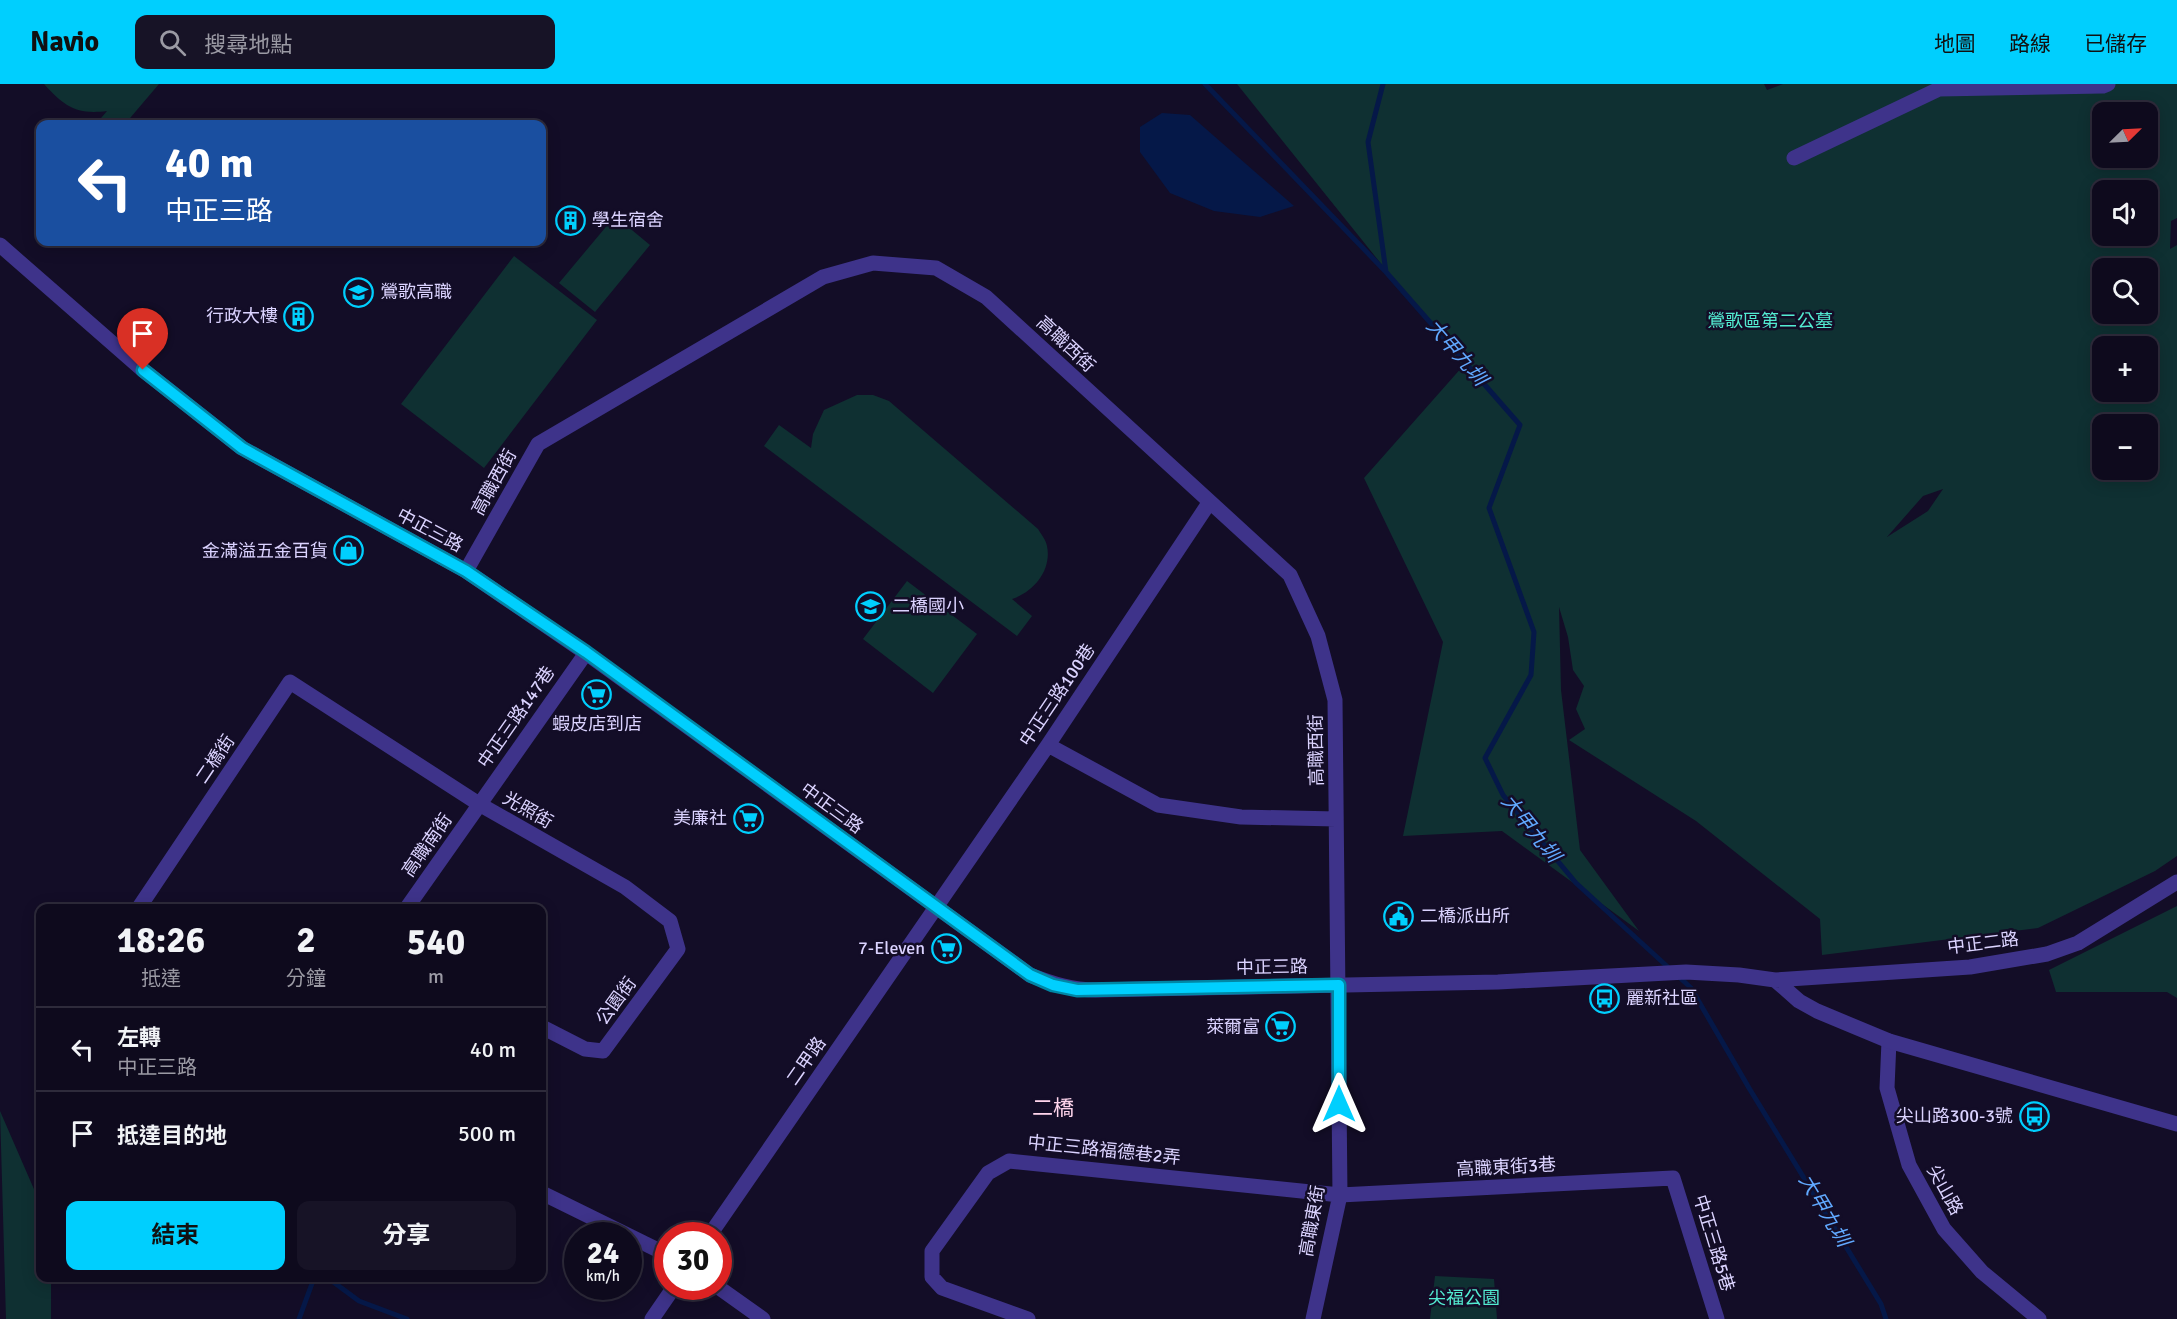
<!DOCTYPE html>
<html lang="zh-TW">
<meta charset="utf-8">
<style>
body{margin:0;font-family:Signika,"Noto Sans TC",sans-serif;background:#171326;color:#f1f3f6;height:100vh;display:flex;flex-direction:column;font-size:22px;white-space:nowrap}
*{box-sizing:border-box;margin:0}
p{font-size:20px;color:#9b9aa4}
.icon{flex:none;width:33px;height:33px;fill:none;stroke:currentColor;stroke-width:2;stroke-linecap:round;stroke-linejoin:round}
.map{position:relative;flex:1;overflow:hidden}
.drawer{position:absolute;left:36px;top:820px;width:510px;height:378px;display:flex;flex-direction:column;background:#0e0a1d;border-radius:12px;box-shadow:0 3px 15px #0003,0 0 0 2px #2e2b3b}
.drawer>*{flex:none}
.hud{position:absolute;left:36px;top:36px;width:510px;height:126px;border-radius:12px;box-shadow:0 3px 15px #0003,0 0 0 2px #2e2b3b;background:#1a4fa0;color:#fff;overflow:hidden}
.needle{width:39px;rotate:66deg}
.buttons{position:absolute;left:2092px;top:18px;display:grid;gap:12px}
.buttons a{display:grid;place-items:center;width:66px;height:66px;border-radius:12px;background:#0e0a1d;box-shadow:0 3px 15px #0003,0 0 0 2px #2e2b3b;font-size:30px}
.speed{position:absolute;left:564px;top:1138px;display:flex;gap:12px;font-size:30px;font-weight:700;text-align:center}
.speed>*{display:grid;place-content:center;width:78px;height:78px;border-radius:50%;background:#0e0a1d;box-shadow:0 3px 15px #0003,0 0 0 2px #2e2b3b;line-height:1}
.speed small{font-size:15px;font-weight:400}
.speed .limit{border:9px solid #d22;background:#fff;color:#111}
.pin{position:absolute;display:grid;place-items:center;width:51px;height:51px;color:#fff;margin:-62px -26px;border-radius:50% 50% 50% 0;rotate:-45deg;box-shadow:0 0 6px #0007}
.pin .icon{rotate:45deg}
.me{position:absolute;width:66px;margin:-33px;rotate:0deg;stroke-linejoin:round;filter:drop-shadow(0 0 4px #0008)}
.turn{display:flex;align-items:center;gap:21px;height:126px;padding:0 30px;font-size:27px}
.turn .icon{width:78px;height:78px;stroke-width:2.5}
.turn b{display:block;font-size:42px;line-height:51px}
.eta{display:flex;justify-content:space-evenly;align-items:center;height:102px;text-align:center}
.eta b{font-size:36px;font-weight:700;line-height:42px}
.action{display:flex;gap:12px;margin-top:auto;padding:12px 30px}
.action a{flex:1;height:69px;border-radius:12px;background:#00cffe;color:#111;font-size:24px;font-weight:700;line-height:69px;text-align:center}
.action a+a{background:#171326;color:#f1f3f6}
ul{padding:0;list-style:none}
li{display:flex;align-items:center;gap:18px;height:84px;padding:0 30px;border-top:2px solid #2e2b3b}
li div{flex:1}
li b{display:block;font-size:22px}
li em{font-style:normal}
header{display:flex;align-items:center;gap:36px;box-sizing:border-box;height:84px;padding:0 30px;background:#00cffe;color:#111}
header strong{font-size:28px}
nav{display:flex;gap:33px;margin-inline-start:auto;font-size:21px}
.search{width:420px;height:54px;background:#171326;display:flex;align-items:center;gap:15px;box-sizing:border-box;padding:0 21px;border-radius:12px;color:#9b9aa4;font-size:22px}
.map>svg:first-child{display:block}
.green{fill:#0f3032;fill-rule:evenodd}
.water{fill:#051848}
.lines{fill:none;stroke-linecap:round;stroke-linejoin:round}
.stream{stroke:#051848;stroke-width:5}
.minor{stroke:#3e338a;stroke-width:15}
.tertiary{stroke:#3e338a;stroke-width:15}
.route-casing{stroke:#0087a5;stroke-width:15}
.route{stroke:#00cffe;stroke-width:10}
.labels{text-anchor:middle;stroke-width:5;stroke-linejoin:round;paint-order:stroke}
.poi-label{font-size:18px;fill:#dbd3ff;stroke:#130d27;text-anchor:end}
.park-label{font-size:18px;fill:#53ebd1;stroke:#130d27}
.street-label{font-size:18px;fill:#dbd3ff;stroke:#130d27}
.water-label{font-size:20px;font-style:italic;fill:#61a9ff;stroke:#130d27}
.quarter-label{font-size:21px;fill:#ffd5ec;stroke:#130d27}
</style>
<header>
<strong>Navio</strong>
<div class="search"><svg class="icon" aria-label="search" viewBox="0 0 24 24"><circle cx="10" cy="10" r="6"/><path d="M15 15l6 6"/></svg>搜尋地點</div>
<nav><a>地圖</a><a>路線</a><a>已儲存</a></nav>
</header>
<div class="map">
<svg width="2177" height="1235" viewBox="0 0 2177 1235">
<rect width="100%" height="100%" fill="#130d27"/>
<path class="green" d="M 44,0 L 159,0 L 125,40 L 96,40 L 107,27 C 76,31 64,22 44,0 Z
M 1237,0 L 1764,0 L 1767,6 L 1783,0 L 2177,0 L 2177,134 L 2171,137 L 2170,165 L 2177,161 L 2177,772 L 2155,787 L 2038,844 L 1822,871 L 1820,835 L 1696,737 L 1569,656 L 1585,645 L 1576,625 L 1584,602 L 1573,586 L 1568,553 L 1559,523 L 1561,606 L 1580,766 L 1639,847 L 1502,747 L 1403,752 L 1443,558 L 1364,394 L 1463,282 ZM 2103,28 L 2148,28 L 2148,74 L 2103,74 ZM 2103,106 L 2148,106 L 2148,152 L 2103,152 ZM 2103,184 L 2148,184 L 2148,230 L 2103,230 ZM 2103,262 L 2148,262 L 2148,308 L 2103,308 ZM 2103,340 L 2148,340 L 2148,386 L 2103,386 ZM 1943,405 L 1928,427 L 1887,453 L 1923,412 Z
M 615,132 L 650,161 L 595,228 L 559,199 Z
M 514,172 L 597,236 L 484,384 L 401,320 Z
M 857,311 L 873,311 L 889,317 L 1038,445 C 1041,450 1046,456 1047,462 C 1052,486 1034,508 1012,515 L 1032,532 L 1017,552 L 764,362 L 779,341 L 811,364 L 813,350 L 824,326 Z
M 907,497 L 977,550 L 933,609 L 863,555 Z
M 2177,822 L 2177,914 L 2167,908 L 2056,908 L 2049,886 Z
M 0,1027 L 40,1119 L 40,1194 L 51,1194 L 51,1235 L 6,1235 Z
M 1435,1192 L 1494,1195 L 1497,1235 L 1430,1235 Z"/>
<path class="water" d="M 1162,29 L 1190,31 L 1294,122 L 1260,133 L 1214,127 L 1170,109 L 1140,68 L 1140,43 Z"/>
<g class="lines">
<path class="stream" d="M 1205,0 L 1385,187
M 1383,0 L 1368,58 L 1386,188 L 1520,341 L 1489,424 L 1534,548 L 1531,591 L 1485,674 L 1503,711 L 1576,799 L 1670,885
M 1677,891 L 1691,904 L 1749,1004 L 1881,1220 L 1886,1235
M 328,1194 L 359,1217 L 407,1235
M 299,1235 L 314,1194"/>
<path class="minor" d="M 1794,74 L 1939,5 L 2103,2 L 2108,0
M 466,487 L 538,360 L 823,193 L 873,179 L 936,184 L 986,213 L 1290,491 L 1318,552 L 1335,616 L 1340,1111 L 1313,1235
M 1048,661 L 1158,721 L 1241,733 L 1336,735
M 138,825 L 290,598 L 479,720 L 625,803 L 670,837 L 678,865 L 603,967 L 585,965 L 542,943
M 406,825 L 586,569
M 1889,957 L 1887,1004 L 1909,1081 L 1944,1145 L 1982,1188 L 2039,1235
M 542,1109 L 668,1171
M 709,1152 L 1048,661 L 1209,419
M 718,1203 L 763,1235
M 652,1235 L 674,1203
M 1028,1235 L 942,1204 L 932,1193 L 932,1167 L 988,1089 L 1009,1077 L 1340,1111 L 1673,1094 L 1717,1235"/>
<path class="tertiary" d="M 0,161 L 143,286 L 242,364 L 466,487 L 586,569 L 1030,891 C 1053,900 1072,906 1096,906 L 1498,898 L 1686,888 L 1739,891 L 1775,896 L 1970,883 L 2047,870 L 2078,859 L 2177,798
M 1775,896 L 1799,917 L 1817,927 L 1889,957 L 2177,1040"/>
</g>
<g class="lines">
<defs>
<path id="route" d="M 143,286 L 242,364 L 466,487 L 586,568 L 1030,891 L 1053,901 L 1077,906 L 1339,901 L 1339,1020"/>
</defs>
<use href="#route" class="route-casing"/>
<use href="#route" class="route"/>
</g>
<defs>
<symbol id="building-ring" viewBox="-11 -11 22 22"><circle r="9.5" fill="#130d27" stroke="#00cffe" stroke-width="1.5"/><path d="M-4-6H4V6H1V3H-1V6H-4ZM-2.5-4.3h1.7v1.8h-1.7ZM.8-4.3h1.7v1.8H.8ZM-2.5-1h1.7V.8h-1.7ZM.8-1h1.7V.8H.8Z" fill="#00cffe"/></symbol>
<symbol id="school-ring" viewBox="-11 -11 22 22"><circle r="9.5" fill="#130d27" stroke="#00cffe" stroke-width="1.5"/><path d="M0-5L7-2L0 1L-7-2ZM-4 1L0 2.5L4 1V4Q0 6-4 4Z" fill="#00cffe"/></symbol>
<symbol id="shop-ring" viewBox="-11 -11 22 22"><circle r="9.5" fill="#130d27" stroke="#00cffe" stroke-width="1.5"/><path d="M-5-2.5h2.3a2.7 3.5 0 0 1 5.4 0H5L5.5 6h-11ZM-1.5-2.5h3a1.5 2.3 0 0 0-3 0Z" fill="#00cffe"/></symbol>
<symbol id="supermarket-ring" viewBox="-11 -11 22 22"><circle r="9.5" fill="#130d27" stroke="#00cffe" stroke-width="1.5"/><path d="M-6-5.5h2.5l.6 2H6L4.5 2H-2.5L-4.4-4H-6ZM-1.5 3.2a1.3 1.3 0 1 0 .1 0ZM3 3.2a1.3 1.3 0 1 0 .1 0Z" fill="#00cffe"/></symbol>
<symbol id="civic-ring" viewBox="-11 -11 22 22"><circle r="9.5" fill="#130d27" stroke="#00cffe" stroke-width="1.5"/><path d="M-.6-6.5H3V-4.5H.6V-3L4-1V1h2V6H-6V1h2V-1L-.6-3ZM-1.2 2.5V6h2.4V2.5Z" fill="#00cffe"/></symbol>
<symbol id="bus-ring" viewBox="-11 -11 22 22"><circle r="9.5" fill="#130d27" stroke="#00cffe" stroke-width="1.5"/><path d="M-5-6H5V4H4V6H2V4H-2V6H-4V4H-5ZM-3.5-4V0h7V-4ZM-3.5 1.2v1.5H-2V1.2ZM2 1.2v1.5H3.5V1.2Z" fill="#00cffe"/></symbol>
</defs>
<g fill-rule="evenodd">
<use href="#building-ring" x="554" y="120" width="33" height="33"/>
<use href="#school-ring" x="342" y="192" width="33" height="33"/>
<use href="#building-ring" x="282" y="216" width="33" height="33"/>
<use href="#shop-ring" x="332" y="450" width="33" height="33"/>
<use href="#school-ring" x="854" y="506" width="33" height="33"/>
<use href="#supermarket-ring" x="580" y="594" width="33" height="33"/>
<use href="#supermarket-ring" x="732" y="718" width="33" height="33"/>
<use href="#civic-ring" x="1382" y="816" width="33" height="33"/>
<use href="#supermarket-ring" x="930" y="848" width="33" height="33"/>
<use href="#bus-ring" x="1588" y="898" width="33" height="33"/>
<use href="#supermarket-ring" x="1264" y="926" width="33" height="33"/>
<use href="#bus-ring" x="2018" y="1016" width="33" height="33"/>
</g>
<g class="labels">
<g class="poi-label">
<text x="592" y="142" text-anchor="start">學生宿舍</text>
<text x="380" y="214" text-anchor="start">鶯歌高職</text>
<text x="278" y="238">行政大樓</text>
<text x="328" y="473">金滿溢五金百貨</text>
<text x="892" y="528" text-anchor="start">二橋國小</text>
<text x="597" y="646" text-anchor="middle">蝦皮店到店</text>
<text x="727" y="740">美廉社</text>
<text x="1420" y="838" text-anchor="start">二橋派出所</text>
<text x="925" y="870">7-Eleven</text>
<text x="1626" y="920" text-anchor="start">麗新社區</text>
<text x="1260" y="949">萊爾富</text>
<text x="2013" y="1038">尖山路300-3號</text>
</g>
<g class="park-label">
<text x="1770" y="243">鶯歌區第二公墓</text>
<text x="1464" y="1220">尖福公園</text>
</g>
<g class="street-label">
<text transform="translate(1066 260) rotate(43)" y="6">高職西街</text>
<text transform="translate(494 398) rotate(-61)" y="6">高職西街</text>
<text transform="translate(430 446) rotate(28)" y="6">中正三路</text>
<text transform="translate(1057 611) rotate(-56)" y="6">中正三路100巷</text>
<text transform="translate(516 633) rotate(-55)" y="6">中正三路147巷</text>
<text transform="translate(1316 666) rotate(-91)" y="6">高職西街</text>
<text transform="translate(215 675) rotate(-56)" y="6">二橋街</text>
<text transform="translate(832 724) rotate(36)" y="6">中正三路</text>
<text transform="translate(528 726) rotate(30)" y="6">光照街</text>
<text transform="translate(427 761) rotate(-55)" y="6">高職南街</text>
<text transform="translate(1983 859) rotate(-7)" y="6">中正二路</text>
<text transform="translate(1272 883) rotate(-1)" y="6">中正三路</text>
<text transform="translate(616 917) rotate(-54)" y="6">公園街</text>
<text transform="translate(806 977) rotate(-55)" y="6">二甲路</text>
<text transform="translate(1104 1066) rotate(6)" y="6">中正三路福德巷2弄</text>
<text transform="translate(1506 1083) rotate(-3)" y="6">高職東街3巷</text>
<text transform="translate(1945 1106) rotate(61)" y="6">尖山路</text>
<text transform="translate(1312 1137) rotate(-80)" y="6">高職東街</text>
<text transform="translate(1714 1159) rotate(73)" y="6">中正三路5巷</text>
</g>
<g class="water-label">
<text transform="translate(1457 268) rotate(49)" y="7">大甲九圳</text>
<text transform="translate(1531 744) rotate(51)" y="7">大甲九圳</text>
<text transform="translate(1825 1126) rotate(59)" y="7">大甲九圳</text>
</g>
<g class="quarter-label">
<text x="1053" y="1031">二橋</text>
</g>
</g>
</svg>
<div class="buttons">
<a><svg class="needle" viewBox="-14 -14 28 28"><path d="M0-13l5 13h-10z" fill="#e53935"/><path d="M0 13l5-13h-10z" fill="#9b9aa4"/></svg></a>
<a><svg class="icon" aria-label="sound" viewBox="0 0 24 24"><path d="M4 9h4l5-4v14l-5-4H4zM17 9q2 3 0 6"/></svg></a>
<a><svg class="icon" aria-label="search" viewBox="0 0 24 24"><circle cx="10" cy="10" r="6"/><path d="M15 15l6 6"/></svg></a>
<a>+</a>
<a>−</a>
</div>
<div class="speed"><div>24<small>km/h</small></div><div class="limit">30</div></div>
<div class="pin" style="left:143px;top:286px;background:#d93025"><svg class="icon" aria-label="arrive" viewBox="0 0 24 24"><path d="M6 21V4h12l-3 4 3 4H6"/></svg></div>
<svg class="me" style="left:1339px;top:1020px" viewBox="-20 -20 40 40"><path d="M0-17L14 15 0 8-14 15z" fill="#00cffe" stroke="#fff" stroke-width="4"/></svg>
<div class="hud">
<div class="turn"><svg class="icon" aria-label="left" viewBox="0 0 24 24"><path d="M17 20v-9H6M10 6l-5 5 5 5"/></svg><div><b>40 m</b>中正三路</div></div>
</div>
<section class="drawer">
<div class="eta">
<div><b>18:26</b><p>抵達</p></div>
<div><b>2</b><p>分鐘</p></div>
<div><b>540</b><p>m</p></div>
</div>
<ul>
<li><svg class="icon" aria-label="left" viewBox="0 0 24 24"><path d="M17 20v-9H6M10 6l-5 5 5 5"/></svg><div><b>左轉</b><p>中正三路</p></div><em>40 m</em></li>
<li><svg class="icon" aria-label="arrive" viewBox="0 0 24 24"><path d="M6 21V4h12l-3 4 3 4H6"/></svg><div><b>抵達目的地</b></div><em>500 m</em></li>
</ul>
<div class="action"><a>結束</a><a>分享</a></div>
</section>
</div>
